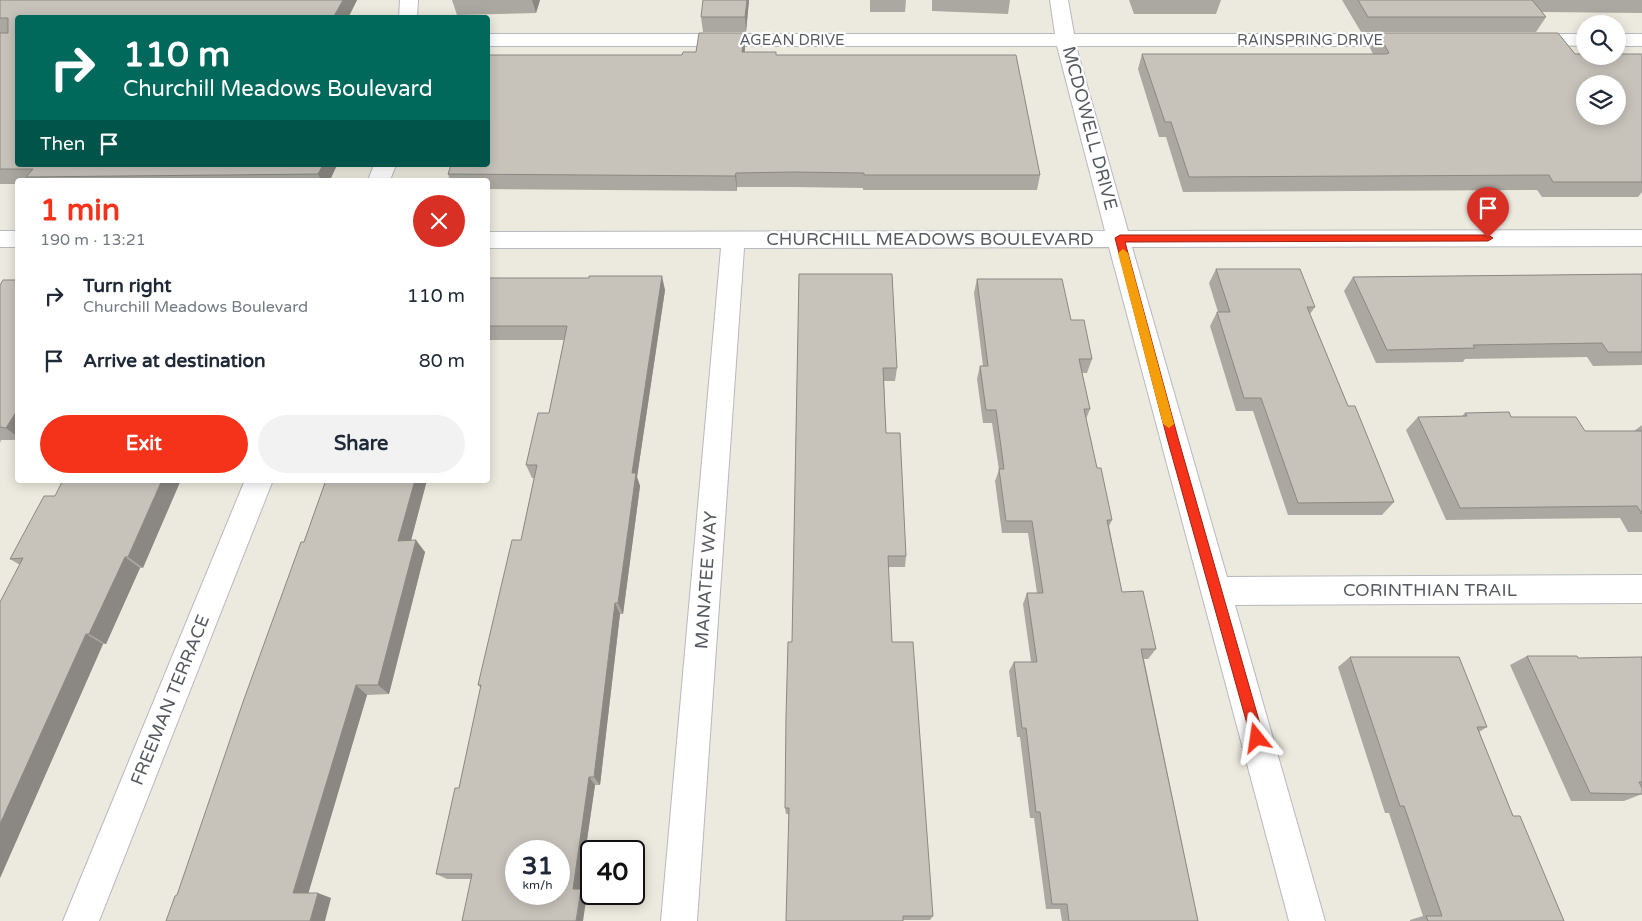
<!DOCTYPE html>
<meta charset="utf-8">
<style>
body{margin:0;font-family:"Varela Round",sans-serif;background:#f2f2f3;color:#1f2937;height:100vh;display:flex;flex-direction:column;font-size:19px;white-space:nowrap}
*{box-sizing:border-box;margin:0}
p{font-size:16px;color:#747a83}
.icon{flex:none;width:28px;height:28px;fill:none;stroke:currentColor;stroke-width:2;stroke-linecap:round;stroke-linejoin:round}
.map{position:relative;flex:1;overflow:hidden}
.side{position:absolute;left:15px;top:178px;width:475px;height:305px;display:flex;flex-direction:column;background:#fff;border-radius:5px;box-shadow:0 2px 12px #0003}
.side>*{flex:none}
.banner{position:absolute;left:15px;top:15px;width:475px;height:152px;border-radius:5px;box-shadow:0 2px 12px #0003;background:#00695c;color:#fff;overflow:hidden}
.tools{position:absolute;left:1576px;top:15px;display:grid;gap:10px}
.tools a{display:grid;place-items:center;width:50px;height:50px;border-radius:50%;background:#fff;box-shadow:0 2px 12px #0003;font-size:25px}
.speed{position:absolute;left:505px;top:840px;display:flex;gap:10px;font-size:25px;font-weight:700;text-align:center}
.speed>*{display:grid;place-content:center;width:65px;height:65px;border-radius:50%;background:#fff;box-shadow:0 2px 12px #0003;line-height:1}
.speed small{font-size:12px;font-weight:400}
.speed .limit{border:2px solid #111;border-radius:8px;background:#fff;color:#111}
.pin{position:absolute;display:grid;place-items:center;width:42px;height:42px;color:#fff;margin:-51px -21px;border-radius:50% 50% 50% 0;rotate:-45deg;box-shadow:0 0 5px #0007}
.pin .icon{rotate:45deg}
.me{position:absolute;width:55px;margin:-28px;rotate:345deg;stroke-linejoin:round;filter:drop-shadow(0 0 4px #0008)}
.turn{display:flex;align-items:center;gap:18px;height:105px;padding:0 25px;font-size:22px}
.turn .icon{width:65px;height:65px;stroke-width:2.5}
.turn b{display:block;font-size:35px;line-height:42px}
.then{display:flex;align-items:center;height:48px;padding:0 25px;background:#0003;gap:10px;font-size:19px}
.round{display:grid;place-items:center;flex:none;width:52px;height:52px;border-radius:26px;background:#f2f2f3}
.summary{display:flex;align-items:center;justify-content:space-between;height:85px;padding:0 25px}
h1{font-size:30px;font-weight:700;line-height:38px;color:#f5331b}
.primary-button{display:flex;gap:10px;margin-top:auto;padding:10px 25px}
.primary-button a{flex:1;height:58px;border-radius:30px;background:#f5331b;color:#fff;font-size:20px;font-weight:700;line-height:58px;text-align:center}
.primary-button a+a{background:#f2f2f3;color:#1f2937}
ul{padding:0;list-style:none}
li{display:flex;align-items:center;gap:15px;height:65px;padding:0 25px}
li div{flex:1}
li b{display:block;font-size:19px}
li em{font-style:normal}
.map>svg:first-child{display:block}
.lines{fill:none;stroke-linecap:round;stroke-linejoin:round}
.minor-casing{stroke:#b6b9bf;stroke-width:2}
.minor{fill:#fff;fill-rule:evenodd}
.wall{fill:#aba8a1}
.shaded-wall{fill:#8b8883}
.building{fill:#c7c3bb;stroke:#8b8883;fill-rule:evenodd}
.route{fill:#f5331b;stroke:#9f2112}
.slow{fill:#f59e0b}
.labels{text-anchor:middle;stroke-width:4.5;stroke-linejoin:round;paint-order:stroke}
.far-street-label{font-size:15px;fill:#575b61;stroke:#fff}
.street-label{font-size:18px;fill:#575b61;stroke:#fff}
</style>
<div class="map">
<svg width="1642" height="921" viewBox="0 0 1642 921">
<rect width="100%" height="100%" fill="#ece9de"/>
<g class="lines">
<defs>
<path id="minor" d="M 400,0 L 418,0 L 417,18 L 399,18 Z
M 1050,0 L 1068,0 L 1074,34 L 1411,34 L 1418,36 L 1420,40 L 1418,44 L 1411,46 L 1076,46 L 1128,231 L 1642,230 L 1642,246 L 1132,247 L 1227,577 L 1642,575 L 1642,603 L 1235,605 L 1325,921 L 1289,921 L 1109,247 L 744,248 L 697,921 L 661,921 L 721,248 L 488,248 L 488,232 L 1105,231 L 1057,46 L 488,46 L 488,34 L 1055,34 Z
M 1526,34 L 1585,34 L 1585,46 L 1519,44 L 1517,40 L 1519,36 Z
M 1618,34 L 1642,34 L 1642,46 L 1618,46 Z
M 374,165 L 396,165 L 390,180 L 368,180 Z
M 0,231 L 18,231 L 18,247 L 0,247 Z
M 245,480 L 273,480 L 99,921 L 63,921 Z"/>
</defs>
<use href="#minor" class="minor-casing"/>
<use href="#minor" class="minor"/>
</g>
<path class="wall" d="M 0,0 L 357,0 L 348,18 L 18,165 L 337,165 L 330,180 L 18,180 L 18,184 L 0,184 Z
M 452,0 L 540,0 L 536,13 L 457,15 Z
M 749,0 L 746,32 L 703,32 L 701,17 Z
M 870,0 L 906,0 L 905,12 L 870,12 Z
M 932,0 L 1010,0 L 1008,14 L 932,11 Z
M 1129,0 L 1221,0 L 1216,14 L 1134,14 Z
M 1342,0 L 1642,0 L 1642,13 L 1542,12 L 1546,17 L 1536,32 L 1361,32 Z
M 744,33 L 745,52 L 776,55 L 1040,175 L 1037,190 L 863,190 L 863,188 L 793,187 L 737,187 L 737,191 L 488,189 L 488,180 L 450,180 L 448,174 L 682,55 L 696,52 Z
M 1378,33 L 1575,54 L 1642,54 L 1642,192 L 1638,197 L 1542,197 L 1537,190 L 1183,192 L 1166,137 L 1159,137 L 1138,69 L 1142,54 L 1373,54 L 1370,48 Z
M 1216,269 L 1315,307 L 1310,314 L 1348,406 L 1394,502 L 1382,515 L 1288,515 L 1253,411 L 1236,411 L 1210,326 L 1217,312 L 1218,312 L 1209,283 Z
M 799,274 L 897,368 L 895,381 L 884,381 L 886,433 L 906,556 L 905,567 L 888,567 L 892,642 L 933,916 L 930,920 L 903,920 L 788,814 L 786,814 L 785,808 L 792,642 Z
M 1642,274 L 1642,365 L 1593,366 L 1587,357 L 1465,359 L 1463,362 L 1376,363 L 1344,291 L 1353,277 Z
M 488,278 L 665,290 L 637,477 L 640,486 L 623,614 L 620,614 L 600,785 L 595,785 L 580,889 L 587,894 L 470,879 L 447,879 L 436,874 L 459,788 L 481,688 L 478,685 L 521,540 L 534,478 L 532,478 L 526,465 L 549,413 L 564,340 L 488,340 Z
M 977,279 L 1071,320 L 1092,359 L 1087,373 L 1082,373 L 1090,409 L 1086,419 L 1097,468 L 1112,520 L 1109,526 L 1122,592 L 1156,649 L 1148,659 L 1144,659 L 1198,921 L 1062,921 L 1060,909 L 1046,909 L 1034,818 L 1030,818 L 1020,737 L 1017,737 L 1009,671 L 1014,662 L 1031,662 L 1023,604 L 1027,593 L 1037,593 L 1028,533 L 1002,533 L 995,481 L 999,470 L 992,423 L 983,423 L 977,379 L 980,366 L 983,366 L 974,293 Z
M 18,280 L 18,440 L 1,440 L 0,443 L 0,285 Z
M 1465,413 L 1511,417 L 1585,431 L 1634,431 L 1642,425 L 1642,532 L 1628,532 L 1620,518 L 1446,520 L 1406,430 L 1418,417 L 1462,416 Z
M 326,480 L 427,480 L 411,540 L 425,552 L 389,694 L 367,695 L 308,893 L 331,898 L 177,895 Z
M 55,496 L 143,568 L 140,568 L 106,644 L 103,644 L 0,878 L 20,565 L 10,559 Z
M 1527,656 L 1578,658 L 1642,657 L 1642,794 L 1624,801 L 1571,801 L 1510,665 Z
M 1350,657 L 1487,727 L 1479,732 L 1513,816 L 1564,921 L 1410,921 L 1410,920 L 1423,916 L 1389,813 L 1385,813 L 1338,667 Z"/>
<path class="shaded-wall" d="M 343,0 L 357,0 L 348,18 L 333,18 Z
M 532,0 L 540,0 L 536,13 Z
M 747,0 L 749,0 L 746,32 L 745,17 Z
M 744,33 L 745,48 L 743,67 L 742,52 Z
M 323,165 L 337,165 L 330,180 L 321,180 L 318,174 Z
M 736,173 L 737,187 L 737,191 L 735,176 Z
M 662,276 L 665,290 L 637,477 L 640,486 L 623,614 L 618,603 L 632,473 Z
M 18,409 L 18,437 L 6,428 Z
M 162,480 L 181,480 L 143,568 L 128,557 Z
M 415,480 L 427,480 L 408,552 L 398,541 Z
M 416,540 L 425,552 L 389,694 L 378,685 Z
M 125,557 L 140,568 L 106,644 L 89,634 Z
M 615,603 L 620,614 L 600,785 L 594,777 Z
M 86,634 L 103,644 L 0,878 L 0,824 Z
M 356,685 L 367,695 L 307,898 L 293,893 Z
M 589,777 L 595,785 L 579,894 L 573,889 Z
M 581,889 L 587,894 L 583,921 L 576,921 Z
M 318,893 L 331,898 L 325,921 L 310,921 Z"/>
<path class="building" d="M 0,0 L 343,0 L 333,18 L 18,18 L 18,165 L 323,165 L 318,174 L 26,177 L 33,169 L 0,169 L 0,33 L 8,33 L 8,18 L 0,18 Z
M 703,0 L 747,0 L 745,17 L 701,17 Z
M 1358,0 L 1532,0 L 1546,17 L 1368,17 Z
M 699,33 L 744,33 L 742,52 L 776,52 L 776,55 L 1016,55 L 1040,175 L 864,175 L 864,173 L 793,172 L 736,173 L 735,176 L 448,174 L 451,165 L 488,165 L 488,55 L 682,55 L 683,52 L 696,52 Z
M 1378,33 L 1558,33 L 1575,54 L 1585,54 L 1585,56 L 1618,56 L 1618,54 L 1642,54 L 1642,182 L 1553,182 L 1549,175 L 1189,177 L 1171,122 L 1165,122 L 1142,54 L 1386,54 L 1389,53 ZM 1585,84 L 1618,84 L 1618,116 L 1585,116 Z
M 1216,269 L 1300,269 L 1315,307 L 1307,307 L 1348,406 L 1355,406 L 1394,502 L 1298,503 L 1261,398 L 1244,398 L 1217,312 L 1230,312 Z
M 799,274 L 892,274 L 897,368 L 883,368 L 886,433 L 900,433 L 906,556 L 888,556 L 892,642 L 913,642 L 933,916 L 903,916 L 903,921 L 786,921 L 789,808 L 785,808 L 786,716 L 788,642 L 792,642 Z
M 1642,274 L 1642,352 L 1608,352 L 1602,343 L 1473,345 L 1475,348 L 1387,350 L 1353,277 Z
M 589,276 L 662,276 L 632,473 L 636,473 L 618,603 L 615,603 L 594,777 L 589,777 L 573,889 L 581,889 L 576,921 L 462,921 L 472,874 L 436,874 L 455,788 L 459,788 L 481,685 L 478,685 L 512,540 L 521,540 L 537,465 L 526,465 L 538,413 L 549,413 L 567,326 L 488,326 L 488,278 L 589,278 ZM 516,851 L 559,851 L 559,894 L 516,894 Z
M 977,279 L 1062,279 L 1071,320 L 1084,320 L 1092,359 L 1079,359 L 1090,409 L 1084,409 L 1097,468 L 1101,468 L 1112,520 L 1107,520 L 1122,592 L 1143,591 L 1156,649 L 1141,649 L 1198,921 L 1069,921 L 1067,904 L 1052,904 L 1040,812 L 1036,812 L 1026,728 L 1022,728 L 1014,662 L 1037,662 L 1027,593 L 1043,593 L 1032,521 L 1006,521 L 999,469 L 1004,469 L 996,410 L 986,410 L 980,366 L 988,366 Z
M 3,280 L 18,280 L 18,409 L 6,428 L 0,427 L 0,285 Z
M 1509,412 L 1511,417 L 1576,417 L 1585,431 L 1642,431 L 1642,514 L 1637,506 L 1460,508 L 1418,417 L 1467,416 L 1465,413 Z
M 63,480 L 162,480 L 128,557 L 125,557 L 89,634 L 86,634 L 0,824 L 0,602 L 23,558 L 10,559 L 44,496 L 55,496 Z
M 326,480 L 415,480 L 398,541 L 416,540 L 378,685 L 356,685 L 293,893 L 318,893 L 310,921 L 166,921 L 175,896 L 177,895 L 243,702 L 301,542 L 304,542 Z
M 1527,656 L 1577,656 L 1578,658 L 1642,657 L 1642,782 L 1639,782 L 1642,788 L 1642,794 L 1590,793 Z
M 1350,657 L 1459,657 L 1487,727 L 1477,727 L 1513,816 L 1520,816 L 1564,921 L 1428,921 L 1426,916 L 1442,916 L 1404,806 L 1400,806 Z"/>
<path class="route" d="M 1120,235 L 1488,235 L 1493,238 L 1488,241 L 1125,242 L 1178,438 L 1264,738 L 1262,743 L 1257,745 L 1253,743 L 1251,738 L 1167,438 L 1115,238 Z"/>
<path class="slow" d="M 1123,249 L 1128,253 L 1174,424 L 1169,428 L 1163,424 L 1118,253 Z"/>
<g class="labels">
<g class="far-street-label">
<text x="792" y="45">AGEAN DRIVE</text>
<text x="1310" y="45">RAINSPRING DRIVE</text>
</g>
<g class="street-label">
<text transform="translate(1090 128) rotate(75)" y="6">MCDOWELL DRIVE</text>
<text x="930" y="245">CHURCHILL MEADOWS BOULEVARD</text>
<text transform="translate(706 580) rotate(-86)" y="6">MANATEE WAY</text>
<text x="1430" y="596">CORINTHIAN TRAIL</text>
<text transform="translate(170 700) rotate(-68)" y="6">FREEMAN TERRACE</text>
</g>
</g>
</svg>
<div class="tools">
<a><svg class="icon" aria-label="search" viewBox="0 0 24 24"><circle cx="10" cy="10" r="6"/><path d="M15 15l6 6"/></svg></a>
<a><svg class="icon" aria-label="layers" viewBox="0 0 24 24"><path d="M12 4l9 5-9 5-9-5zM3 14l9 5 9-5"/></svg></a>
</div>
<div class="speed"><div>31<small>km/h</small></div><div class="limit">40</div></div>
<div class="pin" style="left:1488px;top:238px;background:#d93025"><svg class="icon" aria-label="arrive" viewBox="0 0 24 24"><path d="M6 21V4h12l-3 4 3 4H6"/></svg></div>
<svg class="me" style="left:1257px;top:738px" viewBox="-20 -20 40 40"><path d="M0-17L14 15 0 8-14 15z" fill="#f5331b" stroke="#fff" stroke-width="4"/></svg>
<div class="banner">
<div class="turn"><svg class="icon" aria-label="right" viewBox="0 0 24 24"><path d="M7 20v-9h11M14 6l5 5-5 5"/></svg><div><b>110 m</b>Churchill Meadows Boulevard</div></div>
<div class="then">Then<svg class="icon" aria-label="arrive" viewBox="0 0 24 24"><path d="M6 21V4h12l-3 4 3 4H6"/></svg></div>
</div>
<section class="side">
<div class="summary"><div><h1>1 min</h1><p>190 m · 13:21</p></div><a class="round" style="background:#d93025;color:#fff"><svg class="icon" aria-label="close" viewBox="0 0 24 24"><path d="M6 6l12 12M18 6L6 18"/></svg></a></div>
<ul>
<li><svg class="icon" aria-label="right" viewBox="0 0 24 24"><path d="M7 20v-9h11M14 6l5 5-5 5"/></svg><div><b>Turn right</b><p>Churchill Meadows Boulevard</p></div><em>110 m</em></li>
<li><svg class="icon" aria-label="arrive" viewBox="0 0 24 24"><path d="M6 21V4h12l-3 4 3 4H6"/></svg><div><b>Arrive at destination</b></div><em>80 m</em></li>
</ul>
<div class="primary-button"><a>Exit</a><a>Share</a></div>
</section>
</div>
